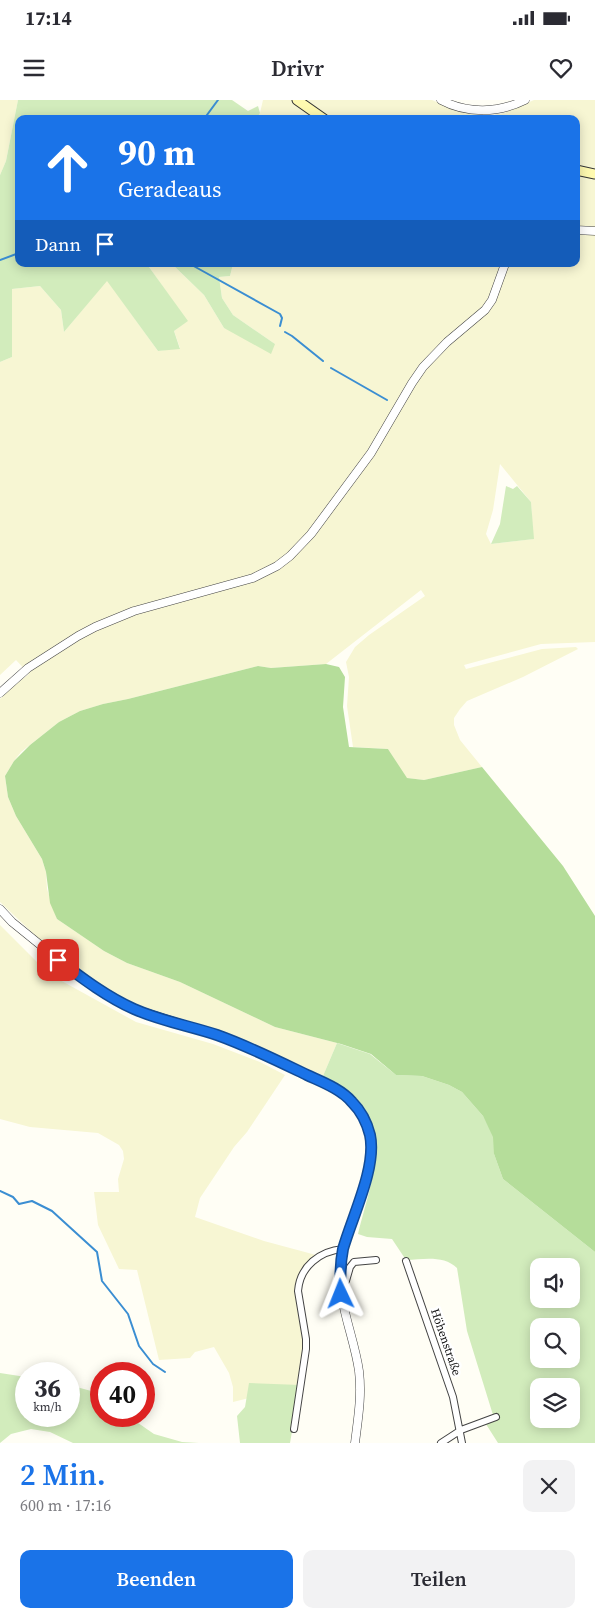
<!DOCTYPE html>
<html lang="de">
<meta charset="utf-8">
<style>
body{margin:0;font-family:"Source Serif 4",serif;background:#f2f2f3;color:#2b2b33;height:100vh;display:flex;flex-direction:column;font-size:19px;white-space:nowrap}
*{box-sizing:border-box;margin:0}
p{font-size:16px;color:#7c7c81}
.icon{flex:none;width:28px;height:28px;fill:none;stroke:currentColor;stroke-width:2;stroke-linecap:round;stroke-linejoin:round}
.map{position:relative;height:1343px;overflow:hidden}
.panel{display:flex;flex-direction:column;background:#fff;flex:1}
.panel>*{flex:none}
.guide{position:absolute;left:15px;top:15px;width:565px;height:152px;border-radius:10px;box-shadow:0 2px 12px #0003;background:#1a73e8;color:#fff;overflow:hidden}
.fabs{position:absolute;left:530px;top:1158px;display:grid;gap:10px}
.fabs a{display:grid;place-items:center;width:50px;height:50px;border-radius:10px;background:#fff;box-shadow:0 2px 12px #0003;font-size:25px}
.speed{position:absolute;left:15px;top:1262px;display:flex;gap:10px;font-size:25px;font-weight:700;text-align:center}
.speed>*{display:grid;place-content:center;width:65px;height:65px;border-radius:50%;background:#fff;box-shadow:0 2px 12px #0003;line-height:1}
.speed small{font-size:12px;font-weight:400}
.speed .limit{border:8px solid #d22;background:#fff;color:#111}
.pin{position:absolute;display:grid;place-items:center;width:42px;height:42px;color:#fff;margin:-21px;border-radius:10px;box-shadow:0 2px 8px #0006}
.me{position:absolute;width:55px;margin:-28px;rotate:358deg;stroke-linejoin:round;filter:drop-shadow(0 0 4px #0008)}
.turn{display:flex;align-items:center;gap:18px;height:105px;padding:0 20px;font-size:22px}
.turn .icon{width:65px;height:65px;stroke-width:2.5}
.turn b{display:block;font-size:35px;line-height:42px}
.then{display:flex;align-items:center;height:48px;padding:0 20px;background:#0003;gap:10px;font-size:19px}
.round{display:grid;place-items:center;flex:none;width:52px;height:52px;border-radius:10px;background:#f2f2f3}
.head{display:flex;align-items:center;justify-content:space-between;height:85px;padding:0 20px}
h1{font-size:30px;font-weight:600;line-height:38px;color:#1a73e8}
.button{display:flex;gap:10px;margin-top:auto;padding:10px 20px}
.button a{flex:1;height:58px;border-radius:10px;background:#1a73e8;color:#fff;font-size:20px;font-weight:600;line-height:58px;text-align:center}
.button a+a{background:#f2f2f3;color:#2b2b33}
.status{display:flex;justify-content:space-between;align-items:center;height:35px;padding:0 25px;background:#fff;direction:ltr}
.status svg{height:14px;fill:currentColor}
header{display:flex;justify-content:space-between;align-items:center;height:65px;padding:0 20px;background:#fff;font-size:22px;font-weight:600}
.map>svg:first-child{display:block}
.farmland{fill:#f7f6d3;fill-rule:evenodd}
.green{fill:#d2ecbc;fill-rule:evenodd}
.forest{fill:#b5dd9a}
.lines{fill:none;stroke-linecap:round;stroke-linejoin:round}
.stream{stroke:#3b8ed2;stroke-width:2}
.minor-casing{stroke:#444;stroke-width:8}
.tertiary-casing{stroke:#444;stroke-width:9}
.secondary-casing{stroke:#333;stroke-width:11}
.minor{stroke:#fff;stroke-width:6}
.tertiary{stroke:#fff;stroke-width:8}
.secondary{stroke:#fffab0;stroke-width:9}
.route-casing{stroke:#114b97;stroke-width:12}
.route{stroke:#1a73e8;stroke-width:9}
.labels{text-anchor:middle;stroke-width:5;stroke-linejoin:round;paint-order:stroke}
.street-label{font-size:12px;fill:#111;stroke:#fff}
</style>
<div class="status"><b>17:14</b><svg viewBox="0 0 49 12"><path d="M0 12V9h3v3zM5 12V6h3v6zM10 12V3h3v9zM15 12V0h3v12zM26 1h20v11H26zM47 4h2v5h-2z"/></svg></div>
<header><svg class="icon" aria-label="menu" viewBox="0 0 24 24"><path d="M4 6h16M4 12h16M4 18h16"/></svg>Drivr<svg class="icon" aria-label="heart" viewBox="0 0 24 24"><path d="M12 20l-8-8c-3-5 5-10 8-4 3-6 11-1 8 4z"/></svg></header>
<div class="map">
<svg width="595" height="1343" viewBox="0 0 595 1343">
<rect width="100%" height="100%" fill="#fffef5"/>
<path class="farmland" d="M 0,0 L 18,0 L 6,61 L 0,75 Z
M 263,0 L 432,0 L 461,12 L 486,16 L 504,13 L 534,0 L 595,0 L 595,542 L 541,544 L 464,565 L 466,569 L 542,549 L 576,547 L 578,549 L 523,577 L 467,601 L 460,609 L 454,618 L 454,625 L 460,640 L 482,667 L 424,680 L 406,678 L 388,649 L 353,647 L 347,606 L 349,577 L 346,562 L 355,547 L 369,535 L 425,496 L 421,490 L 326,564 L 271,568 L 258,566 L 128,599 L 103,604 L 80,611 L 59,622 L 21,652 L 14,661 L 5,676 L 8,697 L 16,716 L 42,759 L 46,772 L 47,789 L 57,819 L 104,851 L 127,863 L 180,882 L 275,927 L 337,943 L 323,976 L 287,959 L 220,932 L 164,915 L 133,904 L 110,892 L 38,838 L 0,802 L 0,599 L 11,588 L 29,574 L 16,560 L 0,575 L 0,262 L 12,257 L 12,189 L 40,186 L 61,210 L 64,232 L 107,180 L 158,251 L 180,248 L 174,231 L 187,221 L 149,167 L 143,164 L 172,164 L 204,195 L 224,228 L 275,244 L 233,215 L 222,198 L 219,177 L 230,176 L 233,164 L 576,164 L 576,19 L 256,19 L 260,13 ZM 500,364 L 531,402 L 533,439 L 491,444 L 486,434 L 493,410 Z
M 0,825 L 49,874 L 136,922 L 213,944 L 260,962 L 285,975 L 247,1032 L 234,1047 L 200,1098 L 195,1117 L 264,1141 L 316,1155 L 315,1158 L 297,1184 L 306,1238 L 300,1285 L 233,1302 L 233,1287 L 229,1273 L 214,1247 L 195,1252 L 190,1258 L 159,1260 L 137,1170 L 119,1169 L 98,1125 L 94,1092 L 119,1092 L 118,1079 L 124,1059 L 123,1051 L 119,1045 L 98,1033 L 30,1027 L 0,1019 Z"/>
<path class="green" d="M 18,0 L 232,0 L 248,11 L 258,6 L 260,13 L 256,19 L 19,19 L 19,164 L 143,164 L 149,167 L 188,221 L 174,231 L 180,249 L 158,251 L 107,181 L 64,232 L 61,210 L 40,186 L 12,189 L 12,257 L 0,262 L 0,75 L 6,61 Z
M 172,164 L 233,164 L 230,176 L 219,177 L 222,198 L 233,215 L 275,244 L 271,254 L 224,228 L 204,195 Z
M 506,386 L 513,389 L 517,386 L 531,402 L 534,439 L 491,444 L 500,424 Z
M 337,943 L 370,954 L 396,975 L 422,976 L 449,985 L 462,992 L 483,1016 L 494,1037 L 494,1054 L 503,1079 L 595,1152 L 595,1343 L 498,1343 L 484,1321 L 493,1315 L 467,1231 L 457,1168 C 444,1155 424,1159 406,1160 L 392,1139 L 367,1137 L 358,1134 C 368,1093 391,1036 358,1000 C 348,990 335,983 323,976 ZM 539,1166 L 571,1166 L 571,1199 L 539,1199 ZM 539,1226 L 571,1226 L 571,1259 L 539,1259 ZM 539,1286 L 571,1286 L 571,1319 L 539,1319 Z
M 0,1273 L 26,1277 L 26,1316 L 69,1316 L 69,1285 L 95,1292 L 101,1297 L 101,1316 L 128,1316 L 154,1334 L 182,1342 L 199,1343 L 73,1343 L 50,1332 L 31,1329 L 11,1334 L 0,1343 Z
M 249,1283 L 300,1285 L 290,1343 L 240,1343 L 237,1316 L 245,1307 Z"/>
<path class="forest" d="M 326,564 L 339,567 L 345,577 L 343,607 L 349,647 L 388,649 L 407,678 L 424,680 L 482,667 L 563,766 L 595,816 L 595,1152 L 503,1079 L 494,1054 L 493,1037 L 483,1016 L 462,992 L 449,985 L 422,976 L 396,975 L 371,954 L 341,944 L 275,927 L 180,882 L 127,863 L 104,851 L 57,819 L 50,803 L 46,772 L 42,759 L 16,716 L 8,697 L 5,676 L 14,661 L 30,645 L 59,622 L 80,611 L 103,604 L 128,599 L 258,566 L 271,568 Z"/>
<g class="lines">
<path class="stream" d="M 204,19 L 218,0
M 0,160 L 19,153
M 190,164 L 280,214 L 282,218 L 280,226
M 285,232 L 292,236 L 323,261
M 331,268 L 387,300
M 0,1091 L 13,1097 L 19,1104 L 32,1101 L 52,1111 L 97,1152 L 102,1181 L 128,1214 L 139,1246 L 153,1264 L 165,1272"/>
<defs>
<path id="minor" d="M 406,1161 L 453,1297 L 462,1343
M 340,1184 L 346,1181 L 350,1167 L 354,1162 L 376,1160
M 294,1329 L 306,1249 L 306,1239 L 298,1191 C 300,1166 320,1151 343,1149
M 441,1343 L 461,1330 L 496,1317"/>
<path id="tertiary" d="M 441,0 C 467,14 499,13 525,0
M 576,130 L 595,131
M 0,593 L 28,568 L 78,536 L 95,527 L 134,511 L 253,478 L 277,466 L 290,456 L 311,434 L 371,353 L 412,283 L 423,267 L 447,242 L 485,210 L 492,200 L 505,164
M 0,809 L 12,822 L 70,869 L 109,896 L 134,909 L 217,935 L 250,948 L 340,991 C 355,1003 367,1018 370,1038 C 376,1077 346,1123 341,1163 C 336,1200 354,1235 359,1271 C 362,1296 358,1318 355,1343"/>
<path id="secondary" d="M 297,0 L 324,19
M 576,70 L 595,74"/>
</defs>
<use href="#minor" class="minor-casing"/>
<use href="#tertiary" class="tertiary-casing"/>
<use href="#secondary" class="secondary-casing"/>
<use href="#minor" class="minor"/>
<use href="#tertiary" class="tertiary"/>
<use href="#secondary" class="secondary"/>
</g>
<g class="lines">
<defs>
<path id="route" d="M 58,860 C 82,878 107,897 134,909 C 161,921 190,926 217,935 C 248,946 278,961 307,975 C 322,982 341,989 352,1002 C 361,1011 367,1023 370,1035 C 377,1067 352,1117 343,1149 C 340,1164 340,1179 341,1194"/>
</defs>
<use href="#route" class="route-casing"/>
<use href="#route" class="route"/>
</g>
<g class="labels">
<g class="street-label">
<text transform="translate(446 1242) rotate(71)" y="4">Höhenstraße</text>
</g>
</g>
</svg>
<div class="fabs">
<a><svg class="icon" aria-label="sound" viewBox="0 0 24 24"><path d="M4 9h4l5-4v14l-5-4H4zM17 9q2 3 0 6"/></svg></a>
<a><svg class="icon" aria-label="search" viewBox="0 0 24 24"><circle cx="10" cy="10" r="6"/><path d="M15 15l6 6"/></svg></a>
<a><svg class="icon" aria-label="layers" viewBox="0 0 24 24"><path d="M12 4l9 5-9 5-9-5zM3 14l9 5 9-5"/></svg></a>
</div>
<div class="speed"><div>36<small>km/h</small></div><div class="limit">40</div></div>
<div class="pin" style="left:58px;top:860px;background:#d93025"><svg class="icon" aria-label="arrive" viewBox="0 0 24 24"><path d="M6 21V4h12l-3 4 3 4H6"/></svg></div>
<svg class="me" style="left:341px;top:1194px" viewBox="-20 -20 40 40"><path d="M0-17L14 15 0 8-14 15z" fill="#1a73e8" stroke="#fff" stroke-width="4"/></svg>
<div class="guide">
<div class="turn"><svg class="icon" aria-label="ahead" viewBox="0 0 24 24"><path d="M12 20V5M6 11l6-6 6 6"/></svg><div><b>90 m</b>Geradeaus</div></div>
<div class="then">Dann<svg class="icon" aria-label="arrive" viewBox="0 0 24 24"><path d="M6 21V4h12l-3 4 3 4H6"/></svg></div>
</div>
</div>
<section class="panel">
<div class="head"><div><h1>2 Min.</h1><p>600 m · 17:16</p></div><a class="round"><svg class="icon" aria-label="close" viewBox="0 0 24 24"><path d="M6 6l12 12M18 6L6 18"/></svg></a></div>
<div class="button"><a>Beenden</a><a>Teilen</a></div>
</section>
